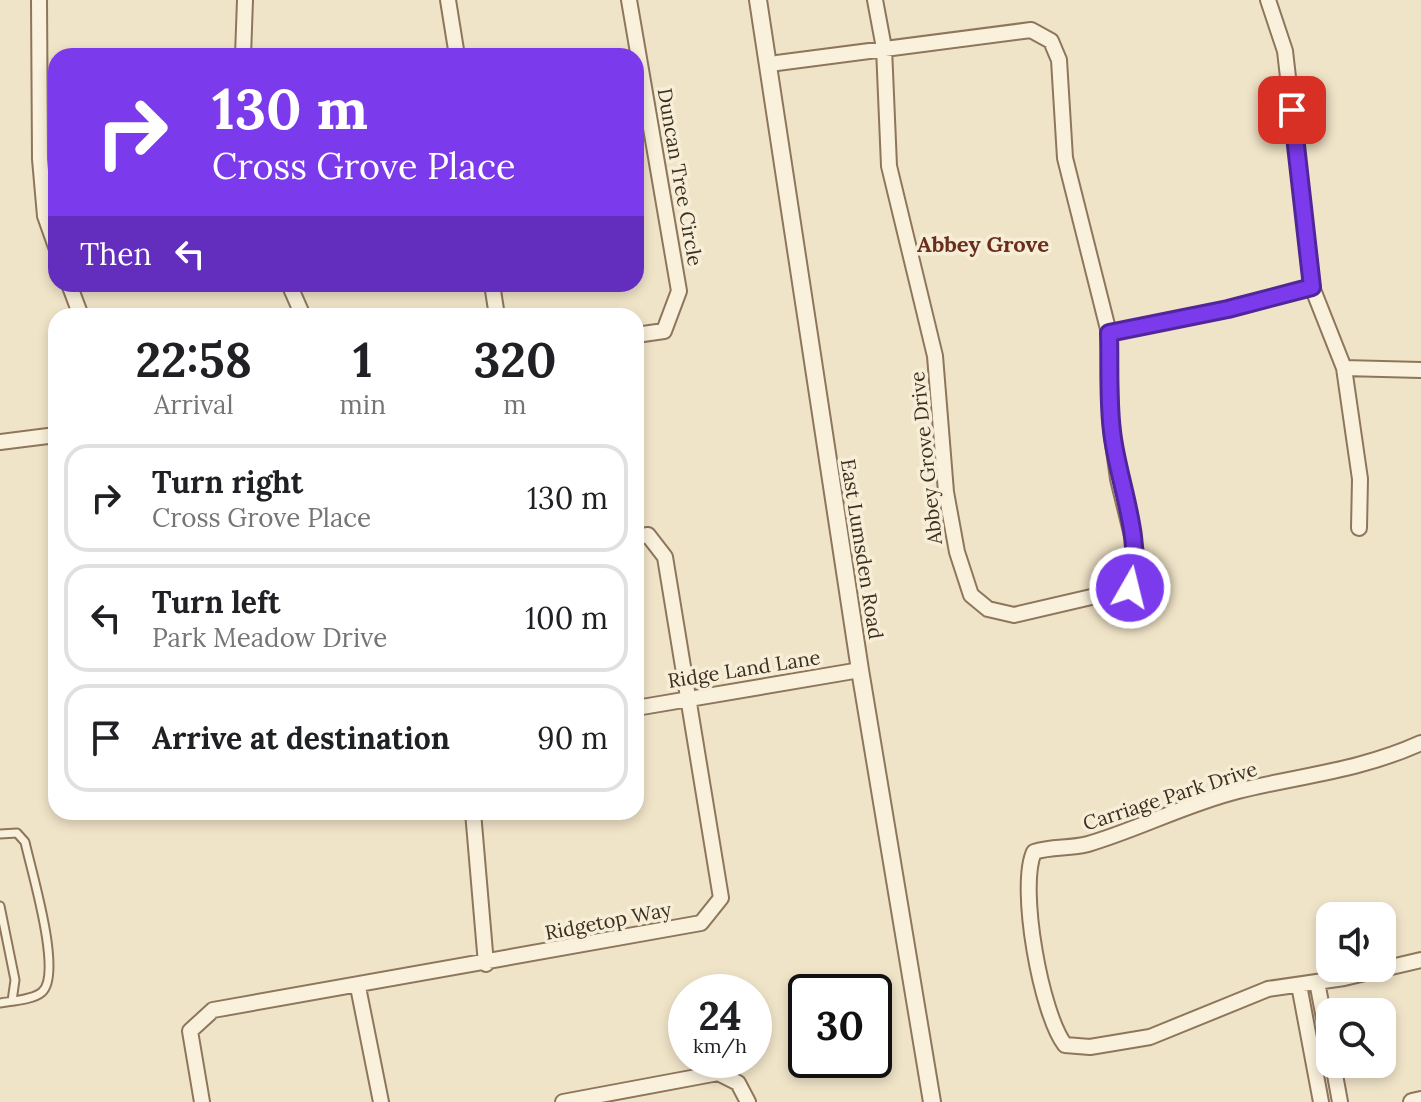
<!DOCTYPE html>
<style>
body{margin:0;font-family:Lora,serif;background:#f2f2f2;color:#202124;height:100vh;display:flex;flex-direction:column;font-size:30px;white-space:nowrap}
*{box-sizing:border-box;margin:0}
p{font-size:26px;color:#757577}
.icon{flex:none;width:44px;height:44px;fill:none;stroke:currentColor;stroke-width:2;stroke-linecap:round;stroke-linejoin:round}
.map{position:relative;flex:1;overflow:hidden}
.drawer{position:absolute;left:48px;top:308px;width:596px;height:512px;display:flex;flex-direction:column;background:#fff;border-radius:24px;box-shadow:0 4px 12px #0003}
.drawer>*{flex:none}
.banner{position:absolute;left:48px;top:48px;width:596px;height:244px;border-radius:24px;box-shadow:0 4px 12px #0003;background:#7c3aed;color:#fff;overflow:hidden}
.fabs{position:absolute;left:1316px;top:902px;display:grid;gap:16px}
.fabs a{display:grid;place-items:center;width:80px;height:80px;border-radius:16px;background:#fff;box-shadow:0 4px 12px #0003;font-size:40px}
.speed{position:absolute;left:668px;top:974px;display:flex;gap:16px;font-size:40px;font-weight:700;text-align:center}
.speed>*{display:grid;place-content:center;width:104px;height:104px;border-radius:50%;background:#fff;box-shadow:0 4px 12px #0003;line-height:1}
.speed small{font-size:20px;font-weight:400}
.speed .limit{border:4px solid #111;border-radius:12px;background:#fff;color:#111}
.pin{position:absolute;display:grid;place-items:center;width:68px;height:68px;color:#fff;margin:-34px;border-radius:16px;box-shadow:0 4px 12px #0006}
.me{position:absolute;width:88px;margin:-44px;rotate:8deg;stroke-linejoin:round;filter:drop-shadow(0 0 6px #0008)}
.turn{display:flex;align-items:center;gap:28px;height:168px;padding:0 32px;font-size:36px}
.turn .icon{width:104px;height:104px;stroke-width:2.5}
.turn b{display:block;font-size:56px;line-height:68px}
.then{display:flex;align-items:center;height:76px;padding:0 32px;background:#0003;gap:16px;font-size:30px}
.eta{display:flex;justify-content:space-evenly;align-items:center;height:136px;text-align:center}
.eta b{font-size:48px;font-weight:800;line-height:56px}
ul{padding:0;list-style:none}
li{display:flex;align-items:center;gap:24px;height:108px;margin:0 16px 12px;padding:0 16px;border:4px solid #e0e0e0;border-radius:24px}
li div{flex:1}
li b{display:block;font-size:30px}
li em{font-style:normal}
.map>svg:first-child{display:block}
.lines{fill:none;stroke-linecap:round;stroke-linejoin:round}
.service-casing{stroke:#8d765c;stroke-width:11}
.minor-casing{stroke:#8d765c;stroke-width:18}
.tertiary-casing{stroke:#8d765c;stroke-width:20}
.service{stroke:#faf1dc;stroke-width:7}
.minor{stroke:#faf1dc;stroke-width:14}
.tertiary{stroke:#faf1dc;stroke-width:16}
.route-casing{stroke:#51269a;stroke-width:20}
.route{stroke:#7c3aed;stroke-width:14}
.labels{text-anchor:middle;stroke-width:7;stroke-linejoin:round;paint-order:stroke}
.street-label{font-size:20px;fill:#3d2e20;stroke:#f7eed8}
.neighbourhood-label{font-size:22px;font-weight:bold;fill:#6b2e1e;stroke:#f7eed8}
</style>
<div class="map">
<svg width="1421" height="1102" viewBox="0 0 1421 1102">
<rect width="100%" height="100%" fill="#f0e4c8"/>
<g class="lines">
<defs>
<path id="service" d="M 0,834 L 17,833 L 25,842 C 31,870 63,974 42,992 C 33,1000 12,1001 0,1003
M 0,906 L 15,980 L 12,1001"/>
<path id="minor" d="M 39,0 L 40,159 L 45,216 L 56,247
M 448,0 L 457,56
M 629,0 L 679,291 L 664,331 L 636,335
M 1268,0 L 1285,51 L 1312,287 L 1344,368 L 1360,479 L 1359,528
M 243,56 L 245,0
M 769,65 L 777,63 L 1031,30 L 1051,41 L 1059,60 L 1065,158 L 1109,333 L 1111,429 L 1118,479 L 1136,552 L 1130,588 L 1014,615 L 988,609 L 971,595 L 957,552 L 946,492 L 935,356 L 889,166 L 884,48 L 875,0
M 69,284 L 81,316
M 289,284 L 303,316
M 492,284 L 497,316
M 1109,333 L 1228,309 L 1312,287
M 1344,368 L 1421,370
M 0,442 L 56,435
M 636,708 L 860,670
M 1421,743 C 1359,771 1302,775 1238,791 C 1186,804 1139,829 1088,844 C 1069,849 1052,846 1034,852 C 1018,887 1041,1014 1065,1045 L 1090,1047 L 1150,1037 L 1268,989 L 1344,978 L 1421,960
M 473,812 L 486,964
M 1317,982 L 1330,1049
M 1299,985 L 1321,1102
M 358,987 L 381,1102
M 1333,1064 L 1340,1102
M 202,1102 L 190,1031 L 213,1010 L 701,923 L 721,898 L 665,557 L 648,535 L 636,537
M 563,1102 L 718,1073 L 738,1083 L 748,1102"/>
<path id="tertiary" d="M 758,0 L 860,670 L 932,1102
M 1412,1102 L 1421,1100"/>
</defs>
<use href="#service" class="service-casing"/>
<use href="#minor" class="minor-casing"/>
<use href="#tertiary" class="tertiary-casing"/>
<use href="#service" class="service"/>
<use href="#minor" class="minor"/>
<use href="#tertiary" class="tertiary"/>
</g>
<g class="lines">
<defs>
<path id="route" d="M 1130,588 C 1145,541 1117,480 1112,431 C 1108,399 1110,365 1109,333 L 1228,309 L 1312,287 L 1292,110"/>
</defs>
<use href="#route" class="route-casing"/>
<use href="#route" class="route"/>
</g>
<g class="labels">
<g class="street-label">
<text transform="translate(680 177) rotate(80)" y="7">Duncan Tree Circle</text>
<text transform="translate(926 458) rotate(-96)" y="7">Abbey Grove Drive</text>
<text transform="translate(862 549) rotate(81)" y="7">East Lumsden Road</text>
<text transform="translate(744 669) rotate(-9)" y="7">Ridge Land Lane</text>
<text transform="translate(1170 796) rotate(-18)" y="7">Carriage Park Drive</text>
<text transform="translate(608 921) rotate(-11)" y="7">Ridgetop Way</text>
</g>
<g class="neighbourhood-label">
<text x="983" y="252">Abbey Grove</text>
</g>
</g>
</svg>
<div class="fabs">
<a><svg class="icon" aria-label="sound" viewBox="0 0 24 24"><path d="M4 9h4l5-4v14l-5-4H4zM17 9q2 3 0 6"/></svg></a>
<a><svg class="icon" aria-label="search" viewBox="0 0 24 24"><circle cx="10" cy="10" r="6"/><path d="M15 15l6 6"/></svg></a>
</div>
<div class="speed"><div>24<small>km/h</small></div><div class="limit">30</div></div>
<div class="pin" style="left:1292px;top:110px;background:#d93025"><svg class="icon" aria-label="arrive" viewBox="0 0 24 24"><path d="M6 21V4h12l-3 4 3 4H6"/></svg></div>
<svg class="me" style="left:1130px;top:588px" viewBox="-20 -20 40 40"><circle r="17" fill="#7c3aed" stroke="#fff" stroke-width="3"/><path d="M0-11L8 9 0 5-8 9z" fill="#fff"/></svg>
<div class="banner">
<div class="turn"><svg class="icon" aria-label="right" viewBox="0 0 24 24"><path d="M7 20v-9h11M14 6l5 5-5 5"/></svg><div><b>130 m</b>Cross Grove Place</div></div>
<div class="then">Then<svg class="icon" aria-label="left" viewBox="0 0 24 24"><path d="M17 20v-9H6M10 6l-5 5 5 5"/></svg></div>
</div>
<section class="drawer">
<div class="eta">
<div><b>22:58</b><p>Arrival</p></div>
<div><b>1</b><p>min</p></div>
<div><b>320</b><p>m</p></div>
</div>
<ul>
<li><svg class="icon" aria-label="right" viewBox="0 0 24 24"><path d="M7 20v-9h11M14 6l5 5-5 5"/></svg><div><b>Turn right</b><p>Cross Grove Place</p></div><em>130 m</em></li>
<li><svg class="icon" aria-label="left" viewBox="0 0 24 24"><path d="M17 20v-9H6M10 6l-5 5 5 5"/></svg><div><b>Turn left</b><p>Park Meadow Drive</p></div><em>100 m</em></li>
<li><svg class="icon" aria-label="arrive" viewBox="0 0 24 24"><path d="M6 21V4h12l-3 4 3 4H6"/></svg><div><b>Arrive at destination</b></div><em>90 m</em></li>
</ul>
</section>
</div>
